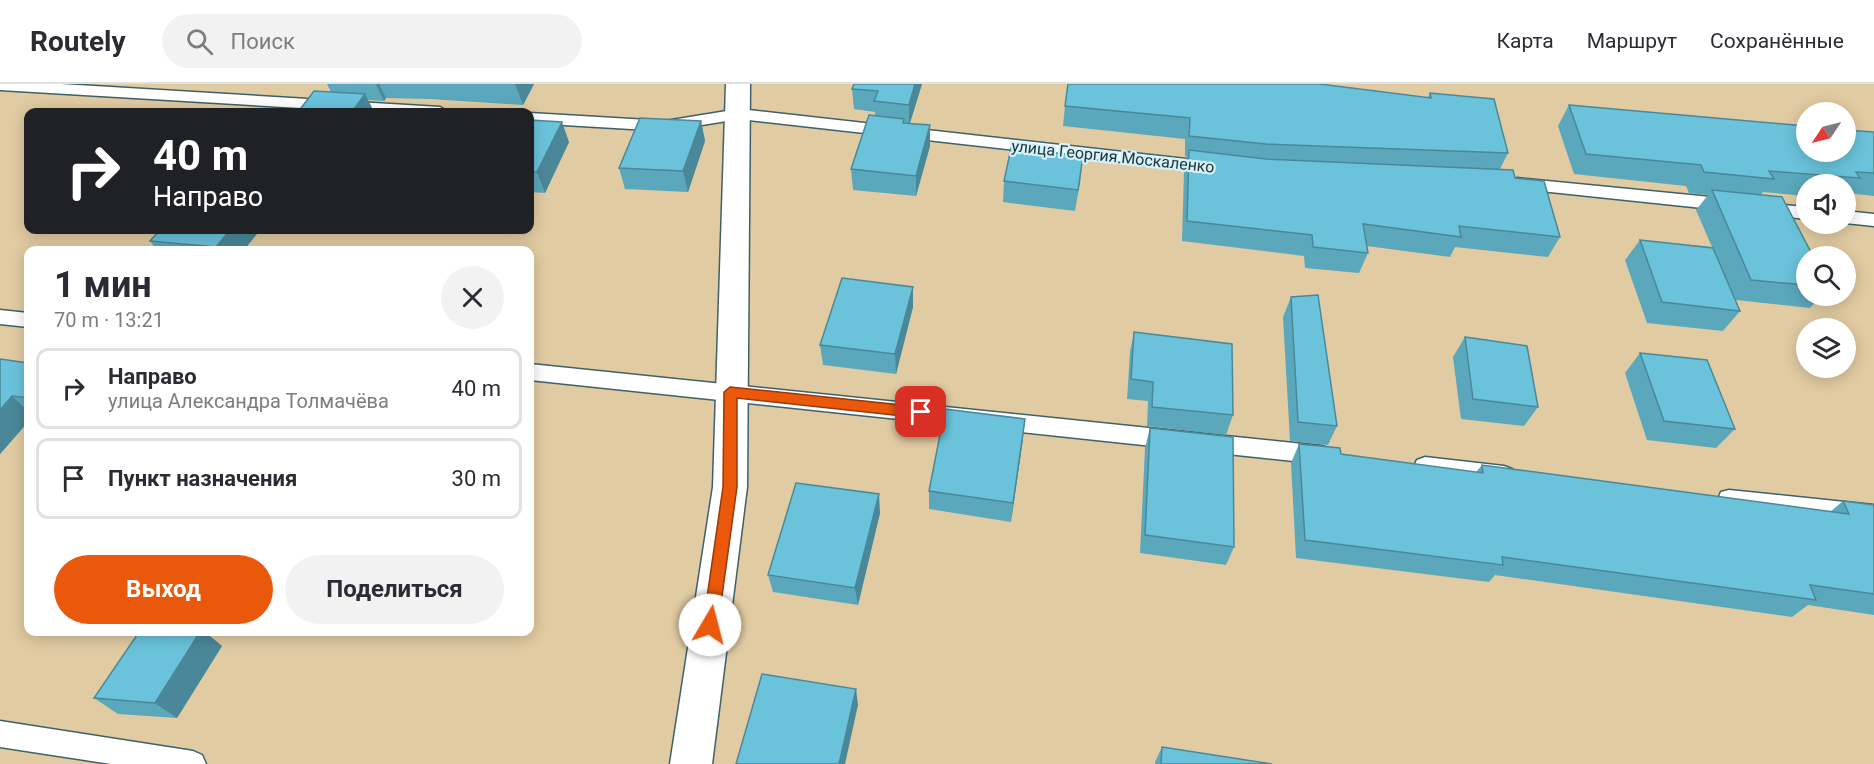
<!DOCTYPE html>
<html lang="ru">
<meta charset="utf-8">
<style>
body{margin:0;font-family:Roboto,sans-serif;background:#f2f2f3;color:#2b2b33;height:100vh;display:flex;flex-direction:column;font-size:22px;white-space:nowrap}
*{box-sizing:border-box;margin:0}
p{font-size:20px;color:#7c7c81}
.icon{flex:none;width:33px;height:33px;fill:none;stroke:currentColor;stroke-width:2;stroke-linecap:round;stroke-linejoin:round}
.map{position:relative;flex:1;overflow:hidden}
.details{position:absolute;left:24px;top:162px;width:510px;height:390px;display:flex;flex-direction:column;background:#fff;border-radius:12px;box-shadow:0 3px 15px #0003}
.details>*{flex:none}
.banner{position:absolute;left:24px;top:24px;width:510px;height:126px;border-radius:12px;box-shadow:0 3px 15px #0003;background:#202124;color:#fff;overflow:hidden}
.needle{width:39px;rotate:235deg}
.tools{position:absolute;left:1796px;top:18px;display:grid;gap:12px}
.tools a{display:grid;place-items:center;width:60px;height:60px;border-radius:50%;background:#fff;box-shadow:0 3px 15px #0003;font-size:30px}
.pin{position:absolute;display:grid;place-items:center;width:51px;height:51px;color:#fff;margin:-26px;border-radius:12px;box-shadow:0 3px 9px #0006}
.me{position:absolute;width:66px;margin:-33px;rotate:8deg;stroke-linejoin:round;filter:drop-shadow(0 0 4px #0008)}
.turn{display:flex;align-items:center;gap:21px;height:126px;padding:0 30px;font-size:27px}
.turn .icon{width:78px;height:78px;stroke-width:2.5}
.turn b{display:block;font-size:42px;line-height:51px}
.round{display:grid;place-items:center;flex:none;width:63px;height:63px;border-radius:32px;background:#f2f2f3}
.summary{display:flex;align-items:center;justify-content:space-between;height:102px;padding:0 30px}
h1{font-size:36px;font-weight:700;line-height:45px}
.primary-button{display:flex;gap:12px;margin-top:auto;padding:12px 30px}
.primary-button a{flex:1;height:69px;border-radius:36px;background:#ea580c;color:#fff;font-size:24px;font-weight:700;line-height:69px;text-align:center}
.primary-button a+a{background:#f2f2f3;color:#2b2b33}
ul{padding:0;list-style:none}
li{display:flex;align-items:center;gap:18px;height:81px;margin:0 12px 9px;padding:0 18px;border:3px solid #e1e1e2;border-radius:12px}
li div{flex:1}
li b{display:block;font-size:22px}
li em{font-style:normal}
header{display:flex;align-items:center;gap:36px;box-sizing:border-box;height:84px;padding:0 30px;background:#fff;border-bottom:2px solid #e1e1e2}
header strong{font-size:28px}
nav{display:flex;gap:33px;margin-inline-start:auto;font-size:21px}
.search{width:420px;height:54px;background:#f2f2f3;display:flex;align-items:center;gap:15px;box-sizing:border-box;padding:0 21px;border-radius:33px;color:#7c7c81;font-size:22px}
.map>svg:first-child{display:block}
.green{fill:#e1cba2;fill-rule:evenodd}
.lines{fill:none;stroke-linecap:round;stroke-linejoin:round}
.service-casing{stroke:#3d606a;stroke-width:3}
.minor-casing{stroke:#3d606a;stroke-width:3}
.service{fill:#fff;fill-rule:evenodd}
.minor{fill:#fff;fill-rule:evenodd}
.wall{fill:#5ba8bc}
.shaded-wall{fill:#4a8899}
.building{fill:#6ac3db;stroke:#4a8899;stroke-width:1.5}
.route{fill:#ea580c;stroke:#983908;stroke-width:1.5}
.labels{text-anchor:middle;stroke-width:4.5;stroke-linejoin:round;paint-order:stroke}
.street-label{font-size:16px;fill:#233337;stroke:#d3f3fc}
</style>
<header>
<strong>Routely</strong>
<div class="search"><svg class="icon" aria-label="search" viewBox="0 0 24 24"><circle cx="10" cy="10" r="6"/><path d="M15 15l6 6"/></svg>Поиск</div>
<nav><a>Карта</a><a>Маршрут</a><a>Сохранённые</a></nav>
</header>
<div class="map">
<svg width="1874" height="680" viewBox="0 0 1874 680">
<rect width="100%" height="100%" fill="#c0e7f3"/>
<path class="green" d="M 0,0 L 1874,0 L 1874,680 L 0,680 ZM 28,28 L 530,28 L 530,146 L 28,146 ZM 1806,28 L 1845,28 L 1845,68 L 1806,68 ZM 1806,100 L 1845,100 L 1845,140 L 1806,140 ZM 28,166 L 530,166 L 530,548 L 28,548 ZM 1806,172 L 1845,172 L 1845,212 L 1806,212 ZM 1806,244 L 1845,244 L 1845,284 L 1806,284 Z"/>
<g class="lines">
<defs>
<path id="service" d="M 0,0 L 61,0 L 440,23 L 448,28 L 369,28 L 0,6 Z
M 739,25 L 1213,78 L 1221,83 L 1213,88 L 739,35 L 665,47 L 530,39 L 530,29 L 665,37 Z
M 1517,94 L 1731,115 L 1740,121 L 1731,127 L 1511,104 L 1508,100 Z
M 1762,119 L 1806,123 L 1806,135 L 1756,129 L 1753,125 L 1756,121 Z
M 1845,127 L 1874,130 L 1874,142 L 1845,139 Z
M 0,226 L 28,229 L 28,243 L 0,240 Z
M 530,280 L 1322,362 L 1330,365 L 1333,371 L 1330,377 L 1322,380 L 530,296 Z
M 1425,373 L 1504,382 L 1512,385 L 1515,391 L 1512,397 L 1504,400 L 1425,391 L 1417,388 L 1414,382 L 1417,376 Z
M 1729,406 L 1874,421 L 1874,439 L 1729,424 L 1721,422 L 1718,415 L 1721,408 Z
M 0,637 L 193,667 L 202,671 L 206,680 L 111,680 L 0,663 Z"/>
<path id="minor" d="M 726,0 L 750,0 L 747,403 L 712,680 L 670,680 L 713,403 Z"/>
</defs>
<use href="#service" class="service-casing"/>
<use href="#minor" class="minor-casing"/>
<use href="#service" class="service"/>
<use href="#minor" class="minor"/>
</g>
<path class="wall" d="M 327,0 L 534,0 L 523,21 L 430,15 L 386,14 L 384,17 L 368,16 L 374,28 L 298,28 L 331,8 Z
M 922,0 L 910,39 L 930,62 L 916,112 L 853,106 L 851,85 L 875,32 L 875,28 L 854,25 L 852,5 Z
M 1430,9 L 1508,69 L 1500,85 L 1515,94 L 1560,153 L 1548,173 L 1455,163 L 1450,173 L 1367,162 L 1368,169 L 1359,189 L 1305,184 L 1304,172 L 1182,157 L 1184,87 L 1187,73 L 1185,72 L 1185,55 L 1063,42 L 1065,22 L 1428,13 Z
M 1569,21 L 1874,48 L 1874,112 L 1847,109 L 1845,112 L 1845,100 L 1806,100 L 1806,112 L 1763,108 L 1761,111 L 1806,172 L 1806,212 L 1821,212 L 1810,224 L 1736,216 L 1740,227 L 1723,247 L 1647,239 L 1625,176 L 1640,156 L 1712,163 L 1696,126 L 1708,111 L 1689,109 L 1686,102 L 1574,90 L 1558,42 Z
M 530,36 L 569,58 L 545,109 L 530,108 Z
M 701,37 L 705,57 L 688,108 L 625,105 L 619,84 Z
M 1081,93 L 1075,127 L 1003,118 L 1004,97 Z
M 260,146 L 244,166 L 157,166 L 150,157 Z
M 913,203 L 913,223 L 896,290 L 823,281 L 820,261 Z
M 1291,213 L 1337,342 L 1328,361 L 1290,357 L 1283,233 Z
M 1134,248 L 1233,331 L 1226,351 L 1147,342 L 1148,317 L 1127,315 L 1130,268 Z
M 1465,253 L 1538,323 L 1524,342 L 1461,335 L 1453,273 Z
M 1640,269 L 1735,345 L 1716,364 L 1647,356 L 1625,289 Z
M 0,275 L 28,279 L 28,338 L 0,370 Z
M 1150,344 L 1234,463 L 1226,481 L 1140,469 L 1145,364 Z
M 1023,354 L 1011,438 L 929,425 L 929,407 Z
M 1299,360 L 1341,370 L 1476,388 L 1482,381 L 1830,428 L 1843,417 L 1874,421 L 1874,531 L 1808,521 L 1792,533 L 1495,491 L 1489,498 L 1296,474 L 1291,379 Z
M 880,429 L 858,521 L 773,508 L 768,491 Z
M 139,548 L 205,548 L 222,562 L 177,634 L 118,630 L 94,614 Z
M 1162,663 L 1272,680 L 1155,680 L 1155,678 Z"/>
<path class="shaded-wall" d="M 376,0 L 379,0 L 386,14 L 384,17 Z
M 515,0 L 534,0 L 523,21 Z
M 915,0 L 922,0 L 909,42 L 909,21 Z
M 365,10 L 374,28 L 352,28 Z
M 701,37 L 705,57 L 688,108 L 683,87 Z
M 562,38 L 569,58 L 545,109 L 537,88 Z
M 930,41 L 930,62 L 916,112 L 916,92 Z
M 230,146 L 260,146 L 244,166 L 218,166 L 216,163 Z
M 913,203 L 913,223 L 896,290 L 895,270 Z
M 12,312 L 28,327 L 28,338 L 0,370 L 0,326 Z
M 1025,335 L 1023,354 L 1011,438 L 1013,419 Z
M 879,410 L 880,429 L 858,521 L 855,504 Z
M 200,548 L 205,548 L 222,562 L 177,634 L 155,619 Z
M 856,605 L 858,621 L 845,680 L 839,680 Z"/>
<path class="building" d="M 854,0 L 915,0 L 909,21 L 874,17 L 878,7 L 852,5 Z
M 1068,0 L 1320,0 L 1431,14 L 1430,9 L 1494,15 L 1508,69 L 1266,60 L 1189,52 L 1190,34 L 1065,22 Z
M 314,7 L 365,10 L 352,28 L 298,28 Z
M 1569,21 L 1806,42 L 1806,68 L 1845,68 L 1845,46 L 1874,48 L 1874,89 L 1856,88 L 1860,94 L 1769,87 L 1774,95 L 1704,88 L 1701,81 L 1586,70 Z
M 869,31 L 904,35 L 903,39 L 930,41 L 916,92 L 851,85 Z
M 640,34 L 701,37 L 683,87 L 619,84 Z
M 530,36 L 562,38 L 537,88 L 530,88 Z
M 1011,64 L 1083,72 L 1078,106 L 1004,97 Z
M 1189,66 L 1266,75 L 1513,86 L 1515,94 L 1544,97 L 1560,153 L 1459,142 L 1461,153 L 1363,140 L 1368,169 L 1313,163 L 1312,151 L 1187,137 Z
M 1712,106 L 1782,113 L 1813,172 L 1806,172 L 1806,201 L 1751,196 Z
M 160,146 L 230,146 L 216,163 L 150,157 Z
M 1640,156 L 1713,164 L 1740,227 L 1662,218 Z
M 842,194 L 913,203 L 895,270 L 820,261 Z
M 1318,211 L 1337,342 L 1298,338 L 1291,213 Z
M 1134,248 L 1232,260 L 1233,331 L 1152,323 L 1153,298 L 1131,295 Z
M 1465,253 L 1527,262 L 1538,323 L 1473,315 Z
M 1640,269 L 1707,276 L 1735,345 L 1664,337 Z
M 0,275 L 28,279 L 28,314 L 12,312 L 0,326 Z
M 945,325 L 1025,335 L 1013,419 L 929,407 Z
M 1150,344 L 1233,353 L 1234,463 L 1145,451 Z
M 1299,360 L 1340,364 L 1341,370 L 1483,389 L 1482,381 L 1849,430 L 1843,417 L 1874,421 L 1874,510 L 1810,501 L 1816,516 L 1502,473 L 1503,481 L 1305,456 Z
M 796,399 L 879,410 L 855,504 L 768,491 Z
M 139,548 L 200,548 L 155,619 L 94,614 Z
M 762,590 L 856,605 L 839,680 L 736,680 Z
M 1162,663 L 1272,680 L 1161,680 Z"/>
<path class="route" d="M 730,303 L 921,323 L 928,328 L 921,334 L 737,314 L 737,403 L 718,541 L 716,546 L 710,548 L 705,546 L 703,541 L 723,403 L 724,308 Z"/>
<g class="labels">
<g class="street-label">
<text transform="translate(1113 72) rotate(6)" y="6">улица Георгия Москаленко</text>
</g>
</g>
</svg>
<div class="tools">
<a><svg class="needle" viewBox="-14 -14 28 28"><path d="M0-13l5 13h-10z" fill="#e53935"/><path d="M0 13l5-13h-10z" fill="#7c7c81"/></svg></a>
<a><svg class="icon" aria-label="sound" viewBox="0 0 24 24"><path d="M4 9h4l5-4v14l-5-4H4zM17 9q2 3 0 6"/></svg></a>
<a><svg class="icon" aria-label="search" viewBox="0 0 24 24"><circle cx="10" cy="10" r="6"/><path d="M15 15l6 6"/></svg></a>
<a><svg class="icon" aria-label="layers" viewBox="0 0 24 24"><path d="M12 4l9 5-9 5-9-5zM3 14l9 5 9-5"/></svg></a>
</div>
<div class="pin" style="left:921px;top:328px;background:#d93025"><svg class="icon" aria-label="arrive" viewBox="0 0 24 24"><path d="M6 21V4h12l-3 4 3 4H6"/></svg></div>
<svg class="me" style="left:710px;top:541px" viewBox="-20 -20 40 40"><circle r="19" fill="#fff"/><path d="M0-13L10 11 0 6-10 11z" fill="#ea580c"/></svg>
<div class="banner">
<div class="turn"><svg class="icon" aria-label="right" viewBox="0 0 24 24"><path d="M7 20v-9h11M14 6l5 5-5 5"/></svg><div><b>40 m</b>Направо</div></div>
</div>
<section class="details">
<div class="summary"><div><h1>1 мин</h1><p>70 m · 13:21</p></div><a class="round"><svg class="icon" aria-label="close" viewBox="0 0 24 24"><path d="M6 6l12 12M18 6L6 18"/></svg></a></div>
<ul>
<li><svg class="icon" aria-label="right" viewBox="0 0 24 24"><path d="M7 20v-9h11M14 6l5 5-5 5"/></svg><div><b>Направо</b><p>улица Александра Толмачёва</p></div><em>40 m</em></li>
<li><svg class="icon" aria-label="arrive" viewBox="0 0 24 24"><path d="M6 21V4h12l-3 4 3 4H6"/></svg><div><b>Пункт назначения</b></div><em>30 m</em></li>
</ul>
<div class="primary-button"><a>Выход</a><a>Поделиться</a></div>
</section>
</div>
